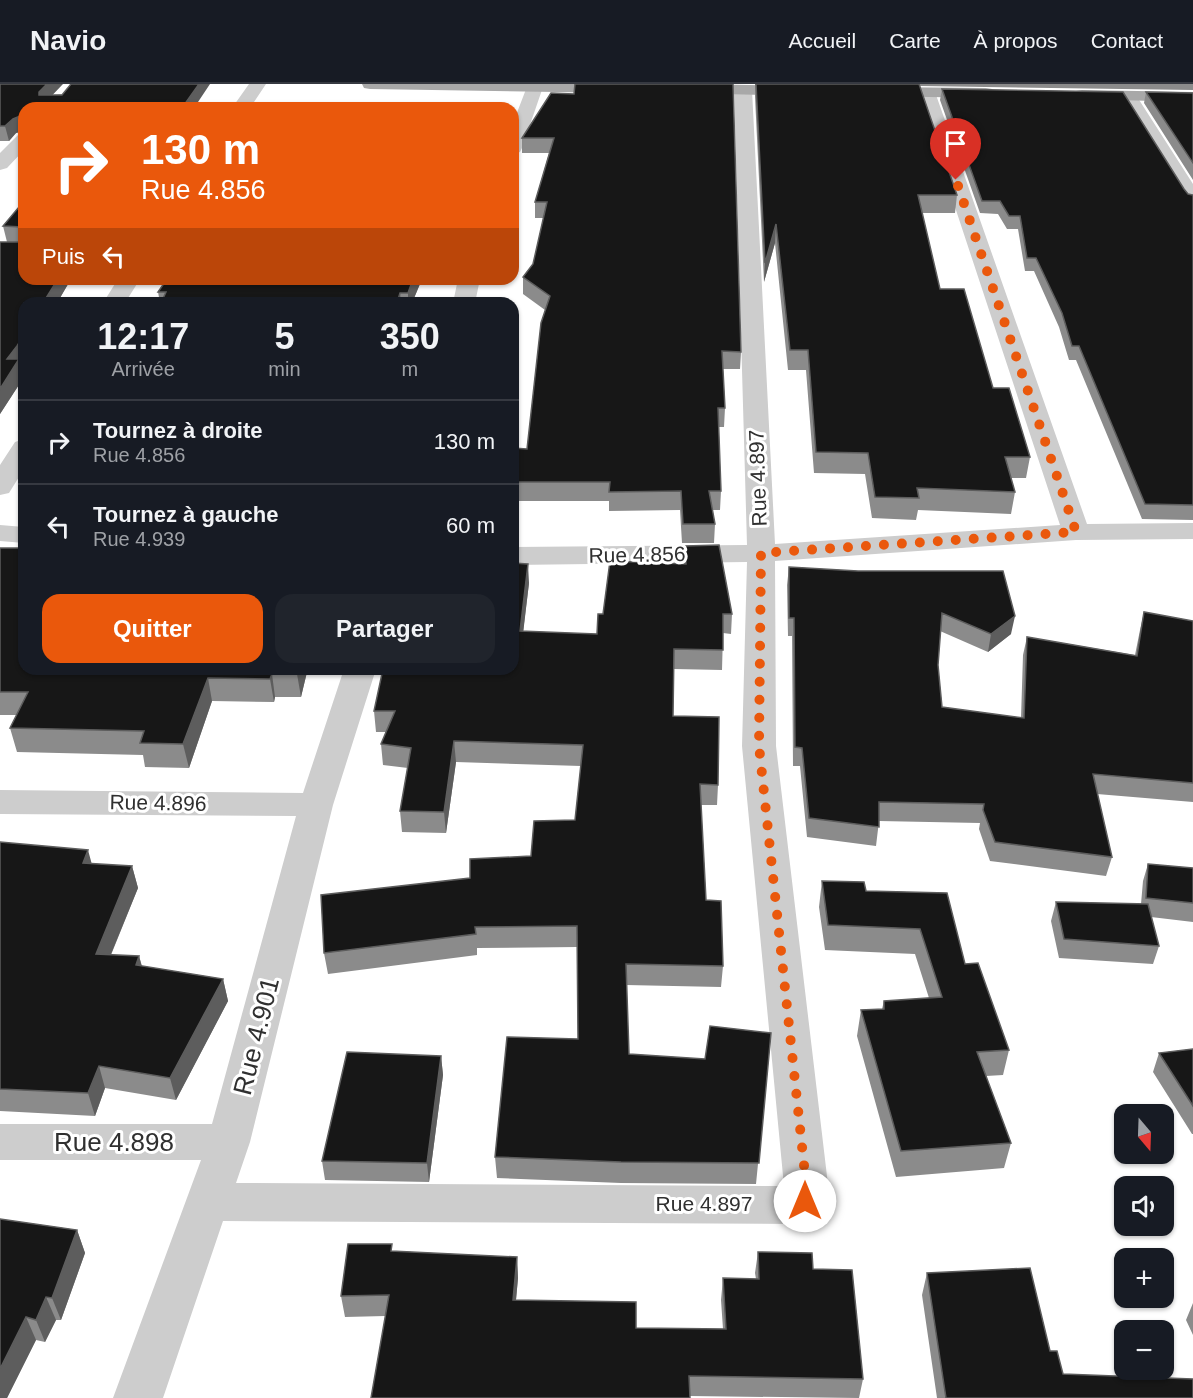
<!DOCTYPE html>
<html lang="fr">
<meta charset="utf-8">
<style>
body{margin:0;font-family:Helvetica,sans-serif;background:#20242c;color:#f1f3f6;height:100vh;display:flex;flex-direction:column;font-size:22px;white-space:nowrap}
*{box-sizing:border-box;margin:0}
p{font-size:20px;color:#9ea1a6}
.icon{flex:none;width:33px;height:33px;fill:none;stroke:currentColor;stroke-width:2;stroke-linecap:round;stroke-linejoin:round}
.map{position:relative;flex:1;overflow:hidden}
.sheet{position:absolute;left:18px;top:213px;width:501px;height:378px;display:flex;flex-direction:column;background:#171b24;border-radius:18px;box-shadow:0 2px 4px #0004}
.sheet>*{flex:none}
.banner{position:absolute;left:18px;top:18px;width:501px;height:183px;border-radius:18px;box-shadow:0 2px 4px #0004;background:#ea580c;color:#fff;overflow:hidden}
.needle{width:39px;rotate:161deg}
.controls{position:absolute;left:1114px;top:1020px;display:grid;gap:12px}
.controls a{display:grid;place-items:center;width:60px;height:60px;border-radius:12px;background:#171b24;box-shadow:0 2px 4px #0004;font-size:30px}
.pin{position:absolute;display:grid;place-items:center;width:51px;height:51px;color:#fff;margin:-62px -26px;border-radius:50% 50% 50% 0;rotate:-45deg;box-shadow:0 0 6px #0007}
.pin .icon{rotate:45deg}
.me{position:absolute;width:66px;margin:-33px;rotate:0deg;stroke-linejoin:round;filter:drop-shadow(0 0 4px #0008)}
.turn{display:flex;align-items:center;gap:21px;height:126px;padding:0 24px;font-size:27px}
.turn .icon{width:78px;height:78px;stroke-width:2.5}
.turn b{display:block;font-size:42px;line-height:51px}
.then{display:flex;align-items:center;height:57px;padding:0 24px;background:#0003;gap:12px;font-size:22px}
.eta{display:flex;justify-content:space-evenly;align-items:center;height:102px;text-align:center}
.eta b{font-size:36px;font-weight:800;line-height:42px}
.primary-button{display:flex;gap:12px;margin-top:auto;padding:12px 24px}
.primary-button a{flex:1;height:69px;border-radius:18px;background:#ea580c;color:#fff;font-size:24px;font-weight:800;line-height:69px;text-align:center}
.primary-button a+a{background:#20242c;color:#f1f3f6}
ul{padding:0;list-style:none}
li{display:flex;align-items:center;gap:18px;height:84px;padding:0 24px;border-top:2px solid #363941}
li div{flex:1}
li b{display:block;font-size:22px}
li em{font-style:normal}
header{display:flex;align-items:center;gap:36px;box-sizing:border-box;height:84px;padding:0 30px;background:#171b24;border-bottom:2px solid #363941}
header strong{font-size:28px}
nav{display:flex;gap:33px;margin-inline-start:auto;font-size:21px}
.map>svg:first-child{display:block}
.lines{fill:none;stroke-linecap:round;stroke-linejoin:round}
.minor{fill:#cdcdcd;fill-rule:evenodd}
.primary{fill:#a8a8a8;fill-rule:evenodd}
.wall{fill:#8b8b8b}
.shaded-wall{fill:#5d5d5d}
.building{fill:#171717;stroke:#5d5d5d;stroke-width:1.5}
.route{stroke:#ea580c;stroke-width:10;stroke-dasharray:0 18}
.labels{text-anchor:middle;stroke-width:6;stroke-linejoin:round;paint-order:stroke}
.street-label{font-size:21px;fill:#303030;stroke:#fff}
.near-street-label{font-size:26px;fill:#303030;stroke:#fff}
</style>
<header>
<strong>Navio</strong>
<nav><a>Accueil</a><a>Carte</a><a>À propos</a><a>Contact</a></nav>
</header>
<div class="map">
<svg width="1193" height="1314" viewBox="0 0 1193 1314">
<rect width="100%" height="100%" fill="#fff"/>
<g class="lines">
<path class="minor" d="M 249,0 L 266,0 L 250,24 L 232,24 Z
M 528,0 L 544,0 L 522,64 L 520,68 L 513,70 L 513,39 Z
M 743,1 L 749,2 L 752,6 L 775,460 L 1060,441 L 917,8 L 920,4 L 932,4 L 935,8 L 1087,440 L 1193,439 L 1193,455 L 1076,456 L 775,477 L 776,662 L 829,1109 L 821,1130 L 795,1140 L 223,1137 L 163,1314 L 113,1314 L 201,1076 L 0,1076 L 0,1040 L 212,1040 L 296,732 L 0,730 L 0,706 L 303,709 L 344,585 L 376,585 L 333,721 L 250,1058 L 236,1099 L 784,1102 L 742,662 L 747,478 L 513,481 L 513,463 L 747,461 L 734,6 L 737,2 Z
M 1128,7 L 1134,8 L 1193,100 L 1193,122 L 1186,120 L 1183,116 L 1119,12 L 1122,8 Z
M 24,49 L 24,66 L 7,84 L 0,86 L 0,69 L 18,51 Z
M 118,195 L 140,195 L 125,219 L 103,219 Z
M 458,195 L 480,195 L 475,219 L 453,219 Z
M 24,355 L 24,385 L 9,409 L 0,411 L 0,381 L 15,358 Z
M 0,441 L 24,443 L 24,459 L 0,457 Z"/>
<path class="primary" d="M 362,0 L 625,0 L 629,4 L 626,8 L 620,9 L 370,5 L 364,4 Z
M 688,0 L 800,2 L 806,3 L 809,7 L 806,11 L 800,12 L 683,9 L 680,5 Z
M 878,3 L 986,4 L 992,5 L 995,9 L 992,13 L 986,14 L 872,12 L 869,8 L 872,4 Z
M 1082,6 L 1193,8 L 1193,18 L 1076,15 L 1073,11 L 1076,7 Z"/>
</g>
<path class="wall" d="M 0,0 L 53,11 L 210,0 L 24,24 L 24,47 L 16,49 L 9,57 L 0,57 Z
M 746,0 L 1193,0 L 1193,6 L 920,2 L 957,111 L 955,129 L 922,129 L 940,205 L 1030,373 L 1026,394 L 1011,394 L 1015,408 L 1011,430 L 918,426 L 916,436 L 872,434 L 865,390 L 814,389 L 806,286 L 788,286 L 775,159 L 764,198 L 755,13 L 755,0 Z
M 942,5 L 1184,105 L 1188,110 L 1193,111 L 1193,436 L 1142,435 L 1076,276 L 1069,276 L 1059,243 L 1034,187 L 1025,187 L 1018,145 L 1007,145 L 998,130 L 980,129 L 940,16 Z
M 1146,8 L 1193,9 L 1193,96 L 1144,19 Z
M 551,9 L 741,268 L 740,285 L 723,285 L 725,324 L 724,343 L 718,343 L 721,407 L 720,426 L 712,426 L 715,440 L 714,459 L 682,459 L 680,426 L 609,427 L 609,417 L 513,417 L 513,364 L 527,365 L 545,226 L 523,210 L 523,193 L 533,180 L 544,134 L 535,134 L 535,118 L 549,69 L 522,69 L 522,54 Z
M 24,117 L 71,195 L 57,219 L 24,219 L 24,276 L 21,281 L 24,293 L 0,330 L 7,158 L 3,142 Z
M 422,195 L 412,219 L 160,219 L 158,208 Z
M 685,462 L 732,530 L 731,550 L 723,549 L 722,586 L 674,585 L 673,632 L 718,701 L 717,721 L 701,721 L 706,816 L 723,882 L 721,903 L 626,901 L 629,970 L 705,975 L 771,949 L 756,1100 L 621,1099 L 497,1094 L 495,1073 L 578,955 L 577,863 L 477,864 L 477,871 L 328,890 L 324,869 L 470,794 L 531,772 L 575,736 L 581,682 L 456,678 L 446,749 L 402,748 L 400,727 L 408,684 L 383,681 L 381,660 L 386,648 L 376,648 L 374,627 L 529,499 L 523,548 L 597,550 L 603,530 L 684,480 Z
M 0,464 L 24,585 L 314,585 L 313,588 L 307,588 L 301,613 L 275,613 L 274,618 L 212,617 L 189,684 L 145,683 L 143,671 L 17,668 L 10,644 L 17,631 L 0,631 Z
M 789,483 L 858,487 L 1011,550 L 988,568 L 940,547 L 938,581 L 942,623 L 1021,634 L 1023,571 L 1027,553 L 1135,571 L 1140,546 L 1144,528 L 1193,537 L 1193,718 L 1097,710 L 1112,773 L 1106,792 L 990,777 L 979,745 L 980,739 L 879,737 L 876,762 L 807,753 L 800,682 L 793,682 L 792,552 L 788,552 L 787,501 Z
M 0,758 L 92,780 L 132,782 L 138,804 L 111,871 L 139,872 L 142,882 L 223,895 L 228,917 L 176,1016 L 105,1004 L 95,1032 L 0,1027 Z
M 1148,780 L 1193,784 L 1193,838 L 1151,833 L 1159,862 L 1153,880 L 1059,874 L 1051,837 L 1056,818 L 1141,820 L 1143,797 Z
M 822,797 L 866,807 L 947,809 L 965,880 L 1009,966 L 1003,991 L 986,992 L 1011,1059 L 1004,1084 L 896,1093 L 857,952 L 861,926 L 882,925 L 884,917 L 929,914 L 915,870 L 825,866 L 819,823 Z
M 1193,965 L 1193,1050 L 1192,1050 L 1153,988 L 1159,969 Z
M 441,972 L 443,991 L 429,1098 L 325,1096 L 322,1077 Z
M 0,1135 L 77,1146 L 85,1169 L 61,1236 L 56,1236 L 45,1258 L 36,1256 L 7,1314 L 0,1314 Z
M 393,1167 L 517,1173 L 518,1194 L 516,1216 L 636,1244 L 723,1245 L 721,1216 L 723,1194 L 756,1195 L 755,1189 L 758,1168 L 813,1185 L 863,1295 L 859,1314 L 690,1312 L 385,1232 L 345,1233 L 341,1212 Z
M 927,1189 L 1050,1267 L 1063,1290 L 1193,1314 L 937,1314 L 922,1211 Z
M 1193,1219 L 1193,1251 L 1186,1236 Z"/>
<path class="shaded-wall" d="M 47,0 L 63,0 L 42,22 L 39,8 Z
M 199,0 L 210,0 L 194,24 L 182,24 Z
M 20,32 L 23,47 L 16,49 L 9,57 L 5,42 L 13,35 Z
M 776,140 L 775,159 L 764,198 L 765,179 Z
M 58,195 L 71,195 L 57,219 L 43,219 Z
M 413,195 L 422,195 L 412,219 L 408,219 L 408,209 Z
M 400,209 L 401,219 L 397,219 Z
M 24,251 L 24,276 L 21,281 L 24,293 L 0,330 L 0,305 L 7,275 Z
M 528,480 L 529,499 L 521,567 L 520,547 Z
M 1015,532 L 1011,550 L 988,568 L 991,550 Z
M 298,585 L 307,585 L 307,588 L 301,613 L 297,590 Z
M 272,590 L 275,613 L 274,618 L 270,595 Z
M 208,594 L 212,617 L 189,684 L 183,660 Z
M 454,657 L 456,678 L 446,749 L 444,728 Z
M 88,766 L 94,788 L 83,779 Z
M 132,782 L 138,804 L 102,892 L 96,870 Z
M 139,872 L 145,895 L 136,881 Z
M 223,895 L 228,917 L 176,1016 L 170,994 Z
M 441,972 L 443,991 L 429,1098 L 427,1079 Z
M 99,982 L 105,1004 L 95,1032 L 88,1009 Z
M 77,1146 L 85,1169 L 61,1236 L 52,1214 Z
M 517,1173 L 518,1194 L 514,1237 L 513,1216 Z
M 46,1213 L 56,1236 L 45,1258 L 36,1236 Z
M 26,1233 L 36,1256 L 7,1314 L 0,1314 L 0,1285 Z"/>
<path class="building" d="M 0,0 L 47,0 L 39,8 L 39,11 L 62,11 L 71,0 L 199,0 L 182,24 L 24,24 L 24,43 L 23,43 L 23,34 L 20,32 L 13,35 L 5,42 L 0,42 Z
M 575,0 L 733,0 L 741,268 L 722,267 L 725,324 L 718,324 L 721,407 L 709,407 L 715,440 L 683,440 L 681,407 L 609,408 L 610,398 L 513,398 L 513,364 L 527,365 L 541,239 L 550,212 L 523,193 L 533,180 L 547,118 L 535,118 L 554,54 L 522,54 L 551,9 L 574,10 Z
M 756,0 L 919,0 L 957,111 L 918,111 L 940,205 L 964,205 L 993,304 L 1009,304 L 1030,373 L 1005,373 L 1015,408 L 917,404 L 919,414 L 875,413 L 868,369 L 816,368 L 808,266 L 790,266 L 776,140 L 765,179 Z
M 942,5 L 1123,8 L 1184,105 L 1188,110 L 1193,111 L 1193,421 L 1145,420 L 1079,262 L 1072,262 L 1062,229 L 1036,174 L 1027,174 L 1020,132 L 1009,132 L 1000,117 L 982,117 Z
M 1146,8 L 1193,9 L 1193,79 Z
M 240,23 L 312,24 L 239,24 Z
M 24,117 L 24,195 L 58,195 L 43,219 L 24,219 L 24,251 L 17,262 L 7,275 L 19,275 L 0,305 L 0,158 L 22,158 L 22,143 L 3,142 Z
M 167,195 L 413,195 L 408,209 L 400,209 L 397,219 L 161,219 L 166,208 L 158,208 Z
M 719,461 L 732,530 L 723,530 L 723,566 L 674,565 L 673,632 L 719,633 L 718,701 L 700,700 L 706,816 L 721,817 L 723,882 L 626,880 L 629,970 L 705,975 L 710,942 L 771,949 L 759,1079 L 621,1078 L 495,1073 L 507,953 L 578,955 L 577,842 L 475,843 L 476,850 L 324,869 L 321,811 L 470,794 L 470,775 L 531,772 L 534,737 L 575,736 L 583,661 L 454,657 L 444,728 L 400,727 L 411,664 L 381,660 L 395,627 L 374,627 L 383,585 L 513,585 L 513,479 L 528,480 L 520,547 L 597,550 L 598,530 L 603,530 L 610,477 L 686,480 L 685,462 Z
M 0,464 L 24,464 L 20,471 L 24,471 L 24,585 L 298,585 L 297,590 L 272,590 L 270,595 L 208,594 L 183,660 L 140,659 L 144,647 L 10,644 L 28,608 L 0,608 Z
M 789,483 L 858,487 L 1003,487 L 1015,532 L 991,550 L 942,529 L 938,581 L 942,623 L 1024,634 L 1027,553 L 1137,572 L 1144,528 L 1193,537 L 1193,699 L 1093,690 L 1112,773 L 995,758 L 983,726 L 984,720 L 879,718 L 879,743 L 809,734 L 802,664 L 795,663 L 794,534 L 789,534 Z
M 0,758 L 88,766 L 83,779 L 132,782 L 96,870 L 139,872 L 136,881 L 223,895 L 170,994 L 99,982 L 88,1009 L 0,1005 Z
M 1148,780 L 1193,784 L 1193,819 L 1146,814 Z
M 822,797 L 864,798 L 866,807 L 947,809 L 965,880 L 978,879 L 1009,966 L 977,968 L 1011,1059 L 901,1067 L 861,926 L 884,925 L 884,917 L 942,913 L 920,845 L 828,841 Z
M 1056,818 L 1148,820 L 1159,862 L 1064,855 Z
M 1193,965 L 1193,1022 L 1159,969 Z
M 347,968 L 441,972 L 427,1079 L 322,1077 Z
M 0,1135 L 77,1146 L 52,1214 L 46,1213 L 36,1236 L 26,1233 L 0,1285 Z
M 348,1160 L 392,1160 L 391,1167 L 517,1173 L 513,1216 L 636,1218 L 636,1244 L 726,1245 L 723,1194 L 759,1195 L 758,1168 L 812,1169 L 813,1185 L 852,1186 L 863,1295 L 689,1292 L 690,1314 L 371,1314 L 389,1211 L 341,1212 Z
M 1030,1184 L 1050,1267 L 1057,1267 L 1063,1290 L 1193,1295 L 1193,1314 L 946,1314 L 927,1189 Z"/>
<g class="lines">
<path class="route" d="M 805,1117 L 807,1109 L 759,662 L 761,469 L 1076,448 L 956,96"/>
</g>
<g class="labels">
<g class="street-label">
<text transform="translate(758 394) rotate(-92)" y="7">Rue 4.897</text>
<text transform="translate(637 471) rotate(-1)" y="7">Rue 4.856</text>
<text transform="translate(158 719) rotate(1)" y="7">Rue 4.896</text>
<text x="704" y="1127">Rue 4.897</text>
</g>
<g class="near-street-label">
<text transform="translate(256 952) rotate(-76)" y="9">Rue 4.901</text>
<text x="114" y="1067">Rue 4.898</text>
</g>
</g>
</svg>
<div class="controls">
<a><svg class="needle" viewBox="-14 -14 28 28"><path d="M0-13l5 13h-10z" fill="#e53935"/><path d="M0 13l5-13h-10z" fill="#9ea1a6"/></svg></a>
<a><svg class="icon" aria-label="sound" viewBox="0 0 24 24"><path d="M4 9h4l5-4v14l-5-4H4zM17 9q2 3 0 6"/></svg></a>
<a>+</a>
<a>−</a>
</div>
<div class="pin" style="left:956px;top:96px;background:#d93025"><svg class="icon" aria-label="arrive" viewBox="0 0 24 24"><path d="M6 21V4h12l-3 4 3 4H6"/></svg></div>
<svg class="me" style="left:805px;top:1117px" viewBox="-20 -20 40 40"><circle r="19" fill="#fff"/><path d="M0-13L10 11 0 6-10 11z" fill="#ea580c"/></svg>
<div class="banner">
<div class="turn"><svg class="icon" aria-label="right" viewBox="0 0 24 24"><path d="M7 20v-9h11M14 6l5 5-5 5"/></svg><div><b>130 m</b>Rue 4.856</div></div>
<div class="then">Puis<svg class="icon" aria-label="left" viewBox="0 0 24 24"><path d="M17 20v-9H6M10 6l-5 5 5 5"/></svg></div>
</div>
<section class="sheet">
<div class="eta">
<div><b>12:17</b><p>Arrivée</p></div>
<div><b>5</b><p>min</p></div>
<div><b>350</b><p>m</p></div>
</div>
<ul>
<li><svg class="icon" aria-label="right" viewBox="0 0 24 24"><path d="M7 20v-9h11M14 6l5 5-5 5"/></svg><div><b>Tournez à droite</b><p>Rue 4.856</p></div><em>130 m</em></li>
<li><svg class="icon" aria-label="left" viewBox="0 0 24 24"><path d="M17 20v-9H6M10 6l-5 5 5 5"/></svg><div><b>Tournez à gauche</b><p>Rue 4.939</p></div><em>60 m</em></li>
</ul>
<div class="primary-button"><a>Quitter</a><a>Partager</a></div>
</section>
</div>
